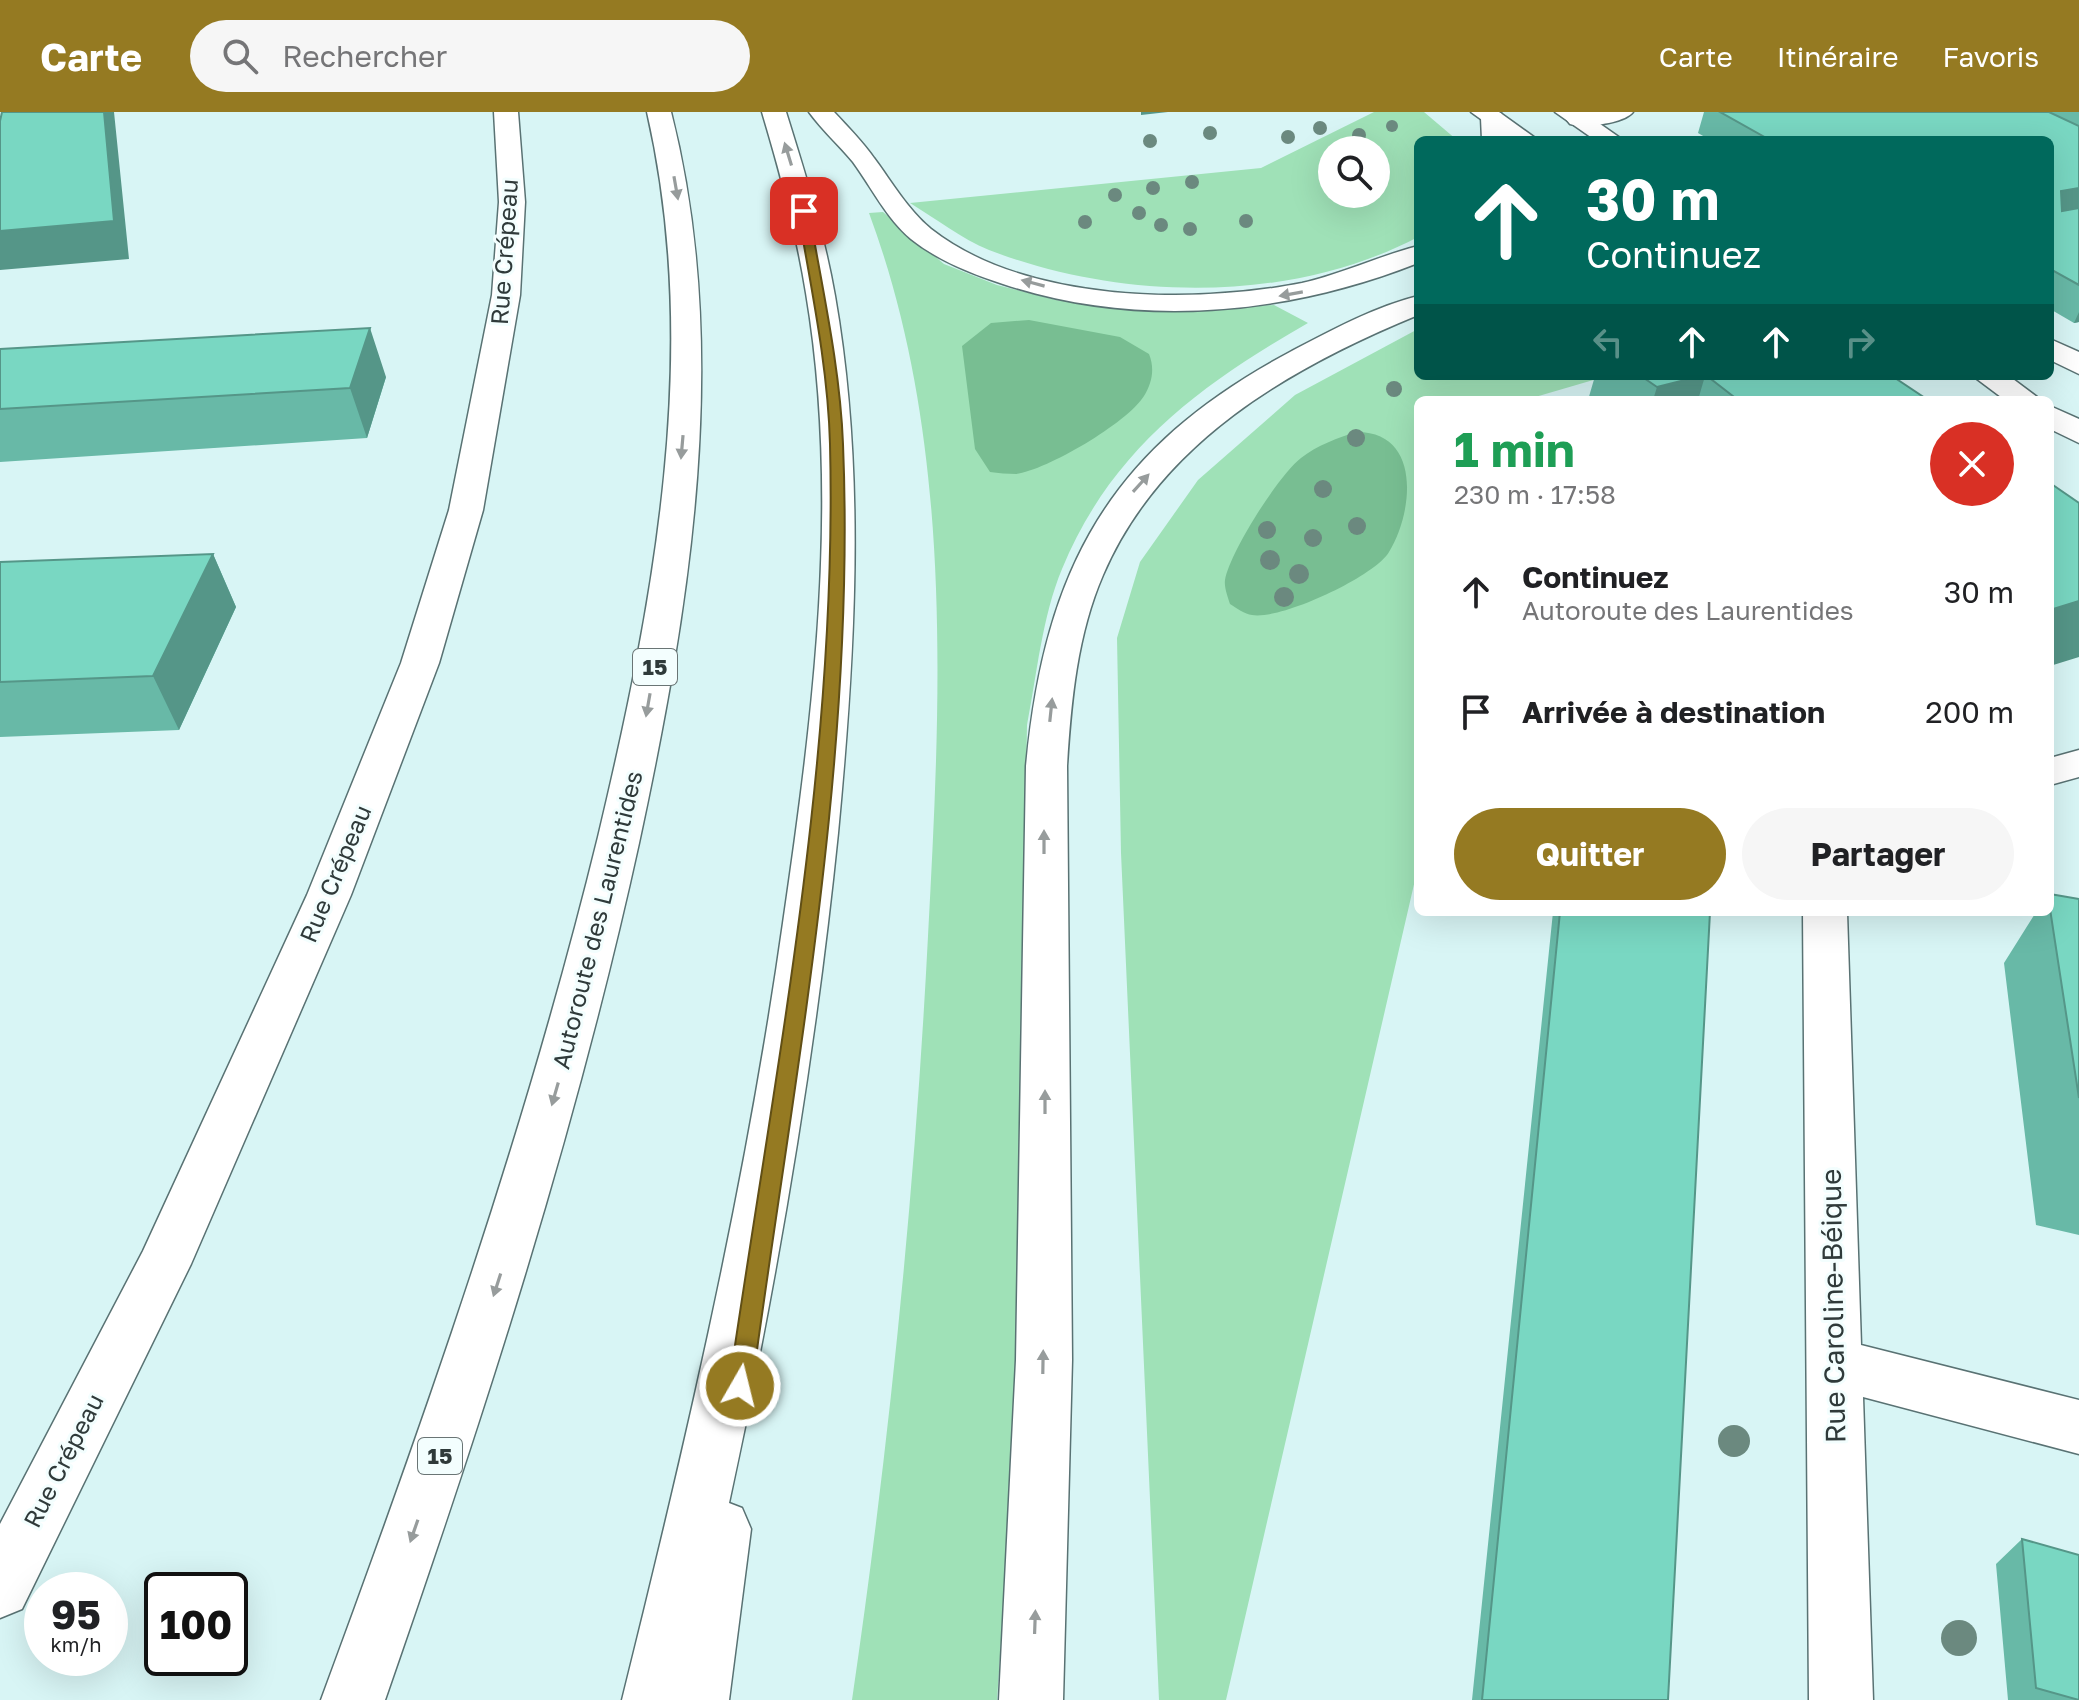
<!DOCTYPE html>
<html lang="fr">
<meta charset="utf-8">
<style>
body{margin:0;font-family:"Golos Text",sans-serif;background:#f6f6f6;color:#202124;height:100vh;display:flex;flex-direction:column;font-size:30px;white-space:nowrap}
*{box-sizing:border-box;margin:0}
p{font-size:26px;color:#757577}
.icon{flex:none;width:44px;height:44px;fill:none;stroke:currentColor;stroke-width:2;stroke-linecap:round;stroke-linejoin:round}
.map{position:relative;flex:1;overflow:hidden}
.details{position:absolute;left:1414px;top:284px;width:640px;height:520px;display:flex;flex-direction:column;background:#fff;border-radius:12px;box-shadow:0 8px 32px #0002}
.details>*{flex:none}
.top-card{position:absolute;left:1414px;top:24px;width:640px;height:244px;border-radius:12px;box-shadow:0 8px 32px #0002;background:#00695c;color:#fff;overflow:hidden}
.fabs{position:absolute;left:1318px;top:24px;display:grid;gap:16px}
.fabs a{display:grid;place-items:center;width:72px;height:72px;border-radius:50%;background:#fff;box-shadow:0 8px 32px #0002;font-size:40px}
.speed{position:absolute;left:24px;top:1460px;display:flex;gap:16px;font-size:40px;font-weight:700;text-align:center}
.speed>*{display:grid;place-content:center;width:104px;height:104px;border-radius:50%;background:#fff;box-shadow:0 8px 32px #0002;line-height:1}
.speed small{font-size:20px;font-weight:400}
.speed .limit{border:4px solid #111;border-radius:12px;background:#fff;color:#111}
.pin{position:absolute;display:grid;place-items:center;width:68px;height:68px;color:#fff;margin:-34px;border-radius:16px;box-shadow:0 4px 12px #0006}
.me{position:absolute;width:88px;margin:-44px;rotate:8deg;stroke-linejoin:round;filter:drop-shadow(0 0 6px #0008)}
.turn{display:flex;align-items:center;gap:28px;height:168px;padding:0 40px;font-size:36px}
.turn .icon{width:104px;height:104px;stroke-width:2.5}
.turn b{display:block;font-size:56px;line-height:68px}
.lanes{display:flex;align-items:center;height:76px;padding:0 40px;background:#0003;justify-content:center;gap:40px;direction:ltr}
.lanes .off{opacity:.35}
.round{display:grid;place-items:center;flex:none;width:84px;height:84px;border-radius:42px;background:#f6f6f6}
.headline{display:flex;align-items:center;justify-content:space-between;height:136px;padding:0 40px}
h1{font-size:48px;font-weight:700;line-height:60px;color:#1e9e55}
.primary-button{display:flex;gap:16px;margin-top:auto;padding:16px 40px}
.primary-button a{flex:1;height:92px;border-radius:48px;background:#957a22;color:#fff;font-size:32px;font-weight:700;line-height:92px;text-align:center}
.primary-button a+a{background:#f6f6f6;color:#202124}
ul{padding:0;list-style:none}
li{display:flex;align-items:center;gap:24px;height:120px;padding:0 40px}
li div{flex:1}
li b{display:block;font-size:30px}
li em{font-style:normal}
header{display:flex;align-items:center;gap:48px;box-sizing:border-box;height:112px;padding:0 40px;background:#957a22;color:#fff}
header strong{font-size:38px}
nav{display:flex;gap:44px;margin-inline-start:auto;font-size:28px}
.search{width:560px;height:72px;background:#f6f6f6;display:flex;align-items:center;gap:20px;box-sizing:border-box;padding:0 28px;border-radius:44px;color:#757577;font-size:30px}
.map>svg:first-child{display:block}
.green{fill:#9fe1b7;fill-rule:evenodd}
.forest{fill:#78be92}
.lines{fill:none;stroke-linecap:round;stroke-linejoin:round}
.minor-casing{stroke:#597273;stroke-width:3}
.secondary-casing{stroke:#597273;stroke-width:3}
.motorway-casing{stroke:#597273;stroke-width:3}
.minor{fill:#fff;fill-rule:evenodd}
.secondary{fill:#fff;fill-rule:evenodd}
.motorway{fill:#fff;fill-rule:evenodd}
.tree{fill:#6b897f}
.wall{fill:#68b9a7}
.shaded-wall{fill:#559688}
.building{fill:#79d7c2;stroke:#559688;stroke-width:2}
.oneway{fill:#979c9c}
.route{fill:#957a22;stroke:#614f16;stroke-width:2}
.labels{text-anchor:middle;stroke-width:6;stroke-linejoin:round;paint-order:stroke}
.shield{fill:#f3fefe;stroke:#6a7575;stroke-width:2}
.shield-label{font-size:22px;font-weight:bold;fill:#2f3a3a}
.street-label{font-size:24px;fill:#2f3a3a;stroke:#f3fefe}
.near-street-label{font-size:28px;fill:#2f3a3a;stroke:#f3fefe}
</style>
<header>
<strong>Carte</strong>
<div class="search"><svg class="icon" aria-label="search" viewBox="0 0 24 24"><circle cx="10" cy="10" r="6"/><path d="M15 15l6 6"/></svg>Rechercher</div>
<nav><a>Carte</a><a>Itinéraire</a><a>Favoris</a></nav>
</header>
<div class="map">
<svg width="2079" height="1588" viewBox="0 0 2079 1588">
<rect width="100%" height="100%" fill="#d8f5f5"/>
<path class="green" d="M 1374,0 L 1424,0 L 1457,28 L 1418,28 L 1418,125 C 1291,192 1121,189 989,138 C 962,127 935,106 910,91 L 1261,56 ZM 1332,38 L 1376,38 L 1376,82 L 1332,82 Z
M 883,100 L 944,152 L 997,173 L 1056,188 L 1116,195 L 1187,198 L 1274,193 L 1308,211 C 1200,273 1111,338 1062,457 C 1042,505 1037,562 1027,613 L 1016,1314 L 997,1588 L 852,1588 C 889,1335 915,1079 928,824 C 941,583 954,330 869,101 Z
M 1418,217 L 1418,264 L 1607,264 L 1525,288 L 1418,288 L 1418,755 L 1226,1588 L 1159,1588 L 1121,741 L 1117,526 L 1140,450 L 1198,368 L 1295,283 Z"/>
<path class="forest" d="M 1029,208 L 1120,225 L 1149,242 C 1155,257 1152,271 1144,284 C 1127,311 1047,358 1016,362 C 1008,362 998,361 990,360 L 975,337 L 962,234 L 991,211 Z
M 1357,320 C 1421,320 1414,399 1389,440 C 1375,464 1282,508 1252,503 C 1245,502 1236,496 1230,492 C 1228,485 1224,476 1225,468 C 1230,440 1278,364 1301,346 C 1316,334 1339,325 1357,320 Z"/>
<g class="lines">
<defs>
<path id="minor" d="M 494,0 L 518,0 L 525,90 L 520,183 L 483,398 L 439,551 L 351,783 L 191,1152 L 22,1497 L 0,1506 L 0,1412 L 143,1139 L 307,783 L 401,551 L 449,398 L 492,183 L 499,90 Z
M 1578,0 L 1633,0 C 1623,12 1584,16 1570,12 L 1566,7 Z
M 2050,227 L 2079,240 L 2079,262 L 2050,248 Z
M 2079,638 L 2079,665 L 2050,673 L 2050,646 Z
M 1803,800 L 1847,800 L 1861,1233 L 2079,1288 L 2079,1342 L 1863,1285 L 1873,1588 L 1809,1588 Z"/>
<path id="secondary" d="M 1471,0 L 1499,0 L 1538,28 L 1510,28 Z
M 1555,0 L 1583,0 L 1623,28 L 1595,28 Z
M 1973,264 L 2009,264 L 2041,288 L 2005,288 Z
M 2050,294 L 2079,307 L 2079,331 L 2050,317 Z"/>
<path id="motorway" d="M 647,0 L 671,0 C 732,240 690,493 639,731 C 575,1023 483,1306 385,1588 L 321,1588 C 426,1304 526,1019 598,725 C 654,490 702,239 647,0 Z
M 762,0 L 786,0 C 805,61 824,121 835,184 C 866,361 855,543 838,721 C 815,946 777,1170 729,1391 L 742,1396 L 751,1417 L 729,1588 L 622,1588 C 686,1331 746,1073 783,811 C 813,605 841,388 806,181 C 796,119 780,60 762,0 Z
M 809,0 L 834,0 C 848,15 862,29 874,46 C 892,70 907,97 931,117 C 1024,190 1191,193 1302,171 C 1342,162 1379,144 1418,134 L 1418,151 C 1286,203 1139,217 1003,172 C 972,162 937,148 911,127 C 886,106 872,76 853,50 C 839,33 822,18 809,0 Z
M 1485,1 L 1501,1 L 1506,28 L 1482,28 L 1481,6 Z
M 1418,184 L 1418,203 C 1289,256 1160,330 1103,463 C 1077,523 1071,590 1067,654 L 1072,1248 L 1063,1588 L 999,1588 L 1016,1248 L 1026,654 C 1045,455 1110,336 1290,240 C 1330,219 1374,195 1418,184 Z"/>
</defs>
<use href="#minor" class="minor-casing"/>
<use href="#secondary" class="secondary-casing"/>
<use href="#motorway" class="motorway-casing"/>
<use href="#minor" class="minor"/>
<use href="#secondary" class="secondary"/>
<use href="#motorway" class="motorway"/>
</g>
<g class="tree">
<circle cx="1392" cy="14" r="6"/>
<circle cx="1320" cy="16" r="7"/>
<circle cx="1210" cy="21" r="7"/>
<circle cx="1359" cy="23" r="7"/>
<circle cx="1288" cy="25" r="7"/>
<circle cx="1150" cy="29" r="7"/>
<circle cx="1192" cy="70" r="7"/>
<circle cx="1153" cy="76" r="7"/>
<circle cx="1115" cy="83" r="7"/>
<circle cx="1139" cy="101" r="7"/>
<circle cx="1246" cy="109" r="7"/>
<circle cx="1085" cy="110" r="7"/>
<circle cx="1161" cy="113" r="7"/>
<circle cx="1190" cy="117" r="7"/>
<circle cx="1394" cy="277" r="8"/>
<circle cx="1356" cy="326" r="9"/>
<circle cx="1323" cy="377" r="9"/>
<circle cx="1357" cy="414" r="9"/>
<circle cx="1267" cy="418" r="9"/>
<circle cx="1313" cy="426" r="9"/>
<circle cx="1270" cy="448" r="10"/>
<circle cx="1299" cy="462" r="10"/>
<circle cx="1284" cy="485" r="10"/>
<circle cx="1734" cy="1329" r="16"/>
<circle cx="1959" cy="1526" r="18"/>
</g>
<path class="wall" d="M 1704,0 L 2079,0 L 2079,210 L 2074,211 L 2050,197 L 2050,28 L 1710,28 L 1698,21 Z
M 0,237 L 386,265 L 367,326 L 0,350 Z
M 1595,264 L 1892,264 L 1928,288 L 1588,288 Z
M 213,442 L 236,495 L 179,618 L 0,625 L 0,450 Z
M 2079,787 L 2079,1123 L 2036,1113 L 2004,851 L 2036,800 L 2050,800 Z
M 1553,800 L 1710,800 L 1668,1588 L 1472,1588 Z
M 2022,1427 L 2079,1588 L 2008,1588 L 1996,1452 Z"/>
<path class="shaded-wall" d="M 104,0 L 114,0 L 129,147 L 0,158 L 0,119 Z
M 1141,0 L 1168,0 L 1141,3 Z
M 2079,76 L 2079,103 L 2050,109 L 2061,79 Z
M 2079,200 L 2079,210 L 2074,211 Z
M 370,216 L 386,265 L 367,326 L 350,276 Z
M 1701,264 L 1705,264 L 1698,288 L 1653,288 L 1657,275 Z
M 213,442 L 236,495 L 179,618 L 153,564 Z
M 2079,489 L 2079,545 L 2050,554 L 2050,498 Z"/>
<path class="building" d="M 2,0 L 104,0 L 114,109 L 0,119 L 0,9 Z
M 1720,0 L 2049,0 L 2079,14 L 2079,76 L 2061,79 L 2062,99 L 2079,96 L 2079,173 L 2050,157 L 2050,28 L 1770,28 Z
M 370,216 L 350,276 L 0,297 L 0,237 Z
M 1641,264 L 1701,264 L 1657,275 Z
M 1707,264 L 1892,264 L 1928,288 L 1738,288 Z
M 2050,371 L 2079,391 L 2079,489 L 2050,498 Z
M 213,442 L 153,564 L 0,570 L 0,450 Z
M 2050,782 L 2079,787 L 2079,986 L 2050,797 Z
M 1560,800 L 1710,800 L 1668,1588 L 1482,1588 Z
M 2022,1427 L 2079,1443 L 2079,1588 L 2036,1576 Z"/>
<defs><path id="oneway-solid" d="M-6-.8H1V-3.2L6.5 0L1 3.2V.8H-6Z" transform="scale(2)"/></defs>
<g class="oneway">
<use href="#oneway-solid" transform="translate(788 42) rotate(-107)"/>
<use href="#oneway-solid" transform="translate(676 76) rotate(80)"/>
<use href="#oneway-solid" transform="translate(1033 171) rotate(-165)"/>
<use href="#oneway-solid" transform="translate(1291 182) rotate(170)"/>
<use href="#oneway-solid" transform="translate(682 335) rotate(95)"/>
<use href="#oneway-solid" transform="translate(1141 371) rotate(-48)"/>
<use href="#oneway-solid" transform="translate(648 593) rotate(100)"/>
<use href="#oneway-solid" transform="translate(1051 598) rotate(-84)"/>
<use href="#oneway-solid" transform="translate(1044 730) rotate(-90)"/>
<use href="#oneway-solid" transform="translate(555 982) rotate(106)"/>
<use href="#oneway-solid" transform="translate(1045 990) rotate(-90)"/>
<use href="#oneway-solid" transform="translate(497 1173) rotate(108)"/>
<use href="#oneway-solid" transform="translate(1043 1250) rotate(-89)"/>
<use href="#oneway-solid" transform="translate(414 1419) rotate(109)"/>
<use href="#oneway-solid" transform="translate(1035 1510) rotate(-88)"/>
</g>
<path class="route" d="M 804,96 L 809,99 C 822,176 840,254 843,332 C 856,646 794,963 752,1274 L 748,1281 L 740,1284 L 732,1281 L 729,1274 C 774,963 838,648 830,332 C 828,254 811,176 798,99 Z"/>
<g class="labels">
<g class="shield">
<rect x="633" y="537" width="44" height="36" rx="6"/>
<rect x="418" y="1326" width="44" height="36" rx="6"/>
</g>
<g class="shield-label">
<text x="655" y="563">15</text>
<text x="440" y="1352">15</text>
</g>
<g class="street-label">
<text transform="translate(505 140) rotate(-86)" y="8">Rue Crépeau</text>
<text transform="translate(336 762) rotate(-67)" y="8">Rue Crépeau</text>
<text transform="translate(598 808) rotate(-76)" y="8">Autoroute des Laurentides</text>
<text transform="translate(64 1349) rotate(-63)" y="8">Rue Crépeau</text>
</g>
<g class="near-street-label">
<text transform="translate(1833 1194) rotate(-91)" y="10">Rue Caroline-Béique</text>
</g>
</g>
</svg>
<div class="fabs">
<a><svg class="icon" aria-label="search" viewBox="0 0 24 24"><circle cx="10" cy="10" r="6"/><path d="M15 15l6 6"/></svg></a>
</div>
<div class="speed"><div>95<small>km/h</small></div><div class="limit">100</div></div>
<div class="pin" style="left:804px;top:99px;background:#d93025"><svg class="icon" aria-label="arrive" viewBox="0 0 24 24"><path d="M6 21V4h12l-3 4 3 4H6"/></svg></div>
<svg class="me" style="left:740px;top:1274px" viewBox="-20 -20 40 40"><circle r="17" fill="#957a22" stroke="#fff" stroke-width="3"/><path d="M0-11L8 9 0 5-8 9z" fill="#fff"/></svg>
<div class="top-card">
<div class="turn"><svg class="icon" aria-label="ahead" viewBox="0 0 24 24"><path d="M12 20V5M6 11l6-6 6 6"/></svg><div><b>30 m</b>Continuez</div></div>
<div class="lanes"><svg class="icon off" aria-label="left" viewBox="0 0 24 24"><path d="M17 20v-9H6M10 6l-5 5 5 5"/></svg><svg class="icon" aria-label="ahead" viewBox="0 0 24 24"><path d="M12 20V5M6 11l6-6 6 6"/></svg><svg class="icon" aria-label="ahead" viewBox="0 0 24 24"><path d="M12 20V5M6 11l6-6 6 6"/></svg><svg class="icon off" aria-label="right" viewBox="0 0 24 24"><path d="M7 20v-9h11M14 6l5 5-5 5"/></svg></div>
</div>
<section class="details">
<div class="headline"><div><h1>1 min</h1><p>230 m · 17:58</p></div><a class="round" style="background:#d93025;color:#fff"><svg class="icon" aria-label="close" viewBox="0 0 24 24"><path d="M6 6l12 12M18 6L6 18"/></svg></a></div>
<ul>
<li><svg class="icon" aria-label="ahead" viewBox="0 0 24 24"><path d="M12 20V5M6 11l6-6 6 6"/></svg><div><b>Continuez</b><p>Autoroute des Laurentides</p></div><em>30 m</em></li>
<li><svg class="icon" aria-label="arrive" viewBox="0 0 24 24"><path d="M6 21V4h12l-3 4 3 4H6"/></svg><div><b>Arrivée à destination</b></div><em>200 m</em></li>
</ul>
<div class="primary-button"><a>Quitter</a><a>Partager</a></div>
</section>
</div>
